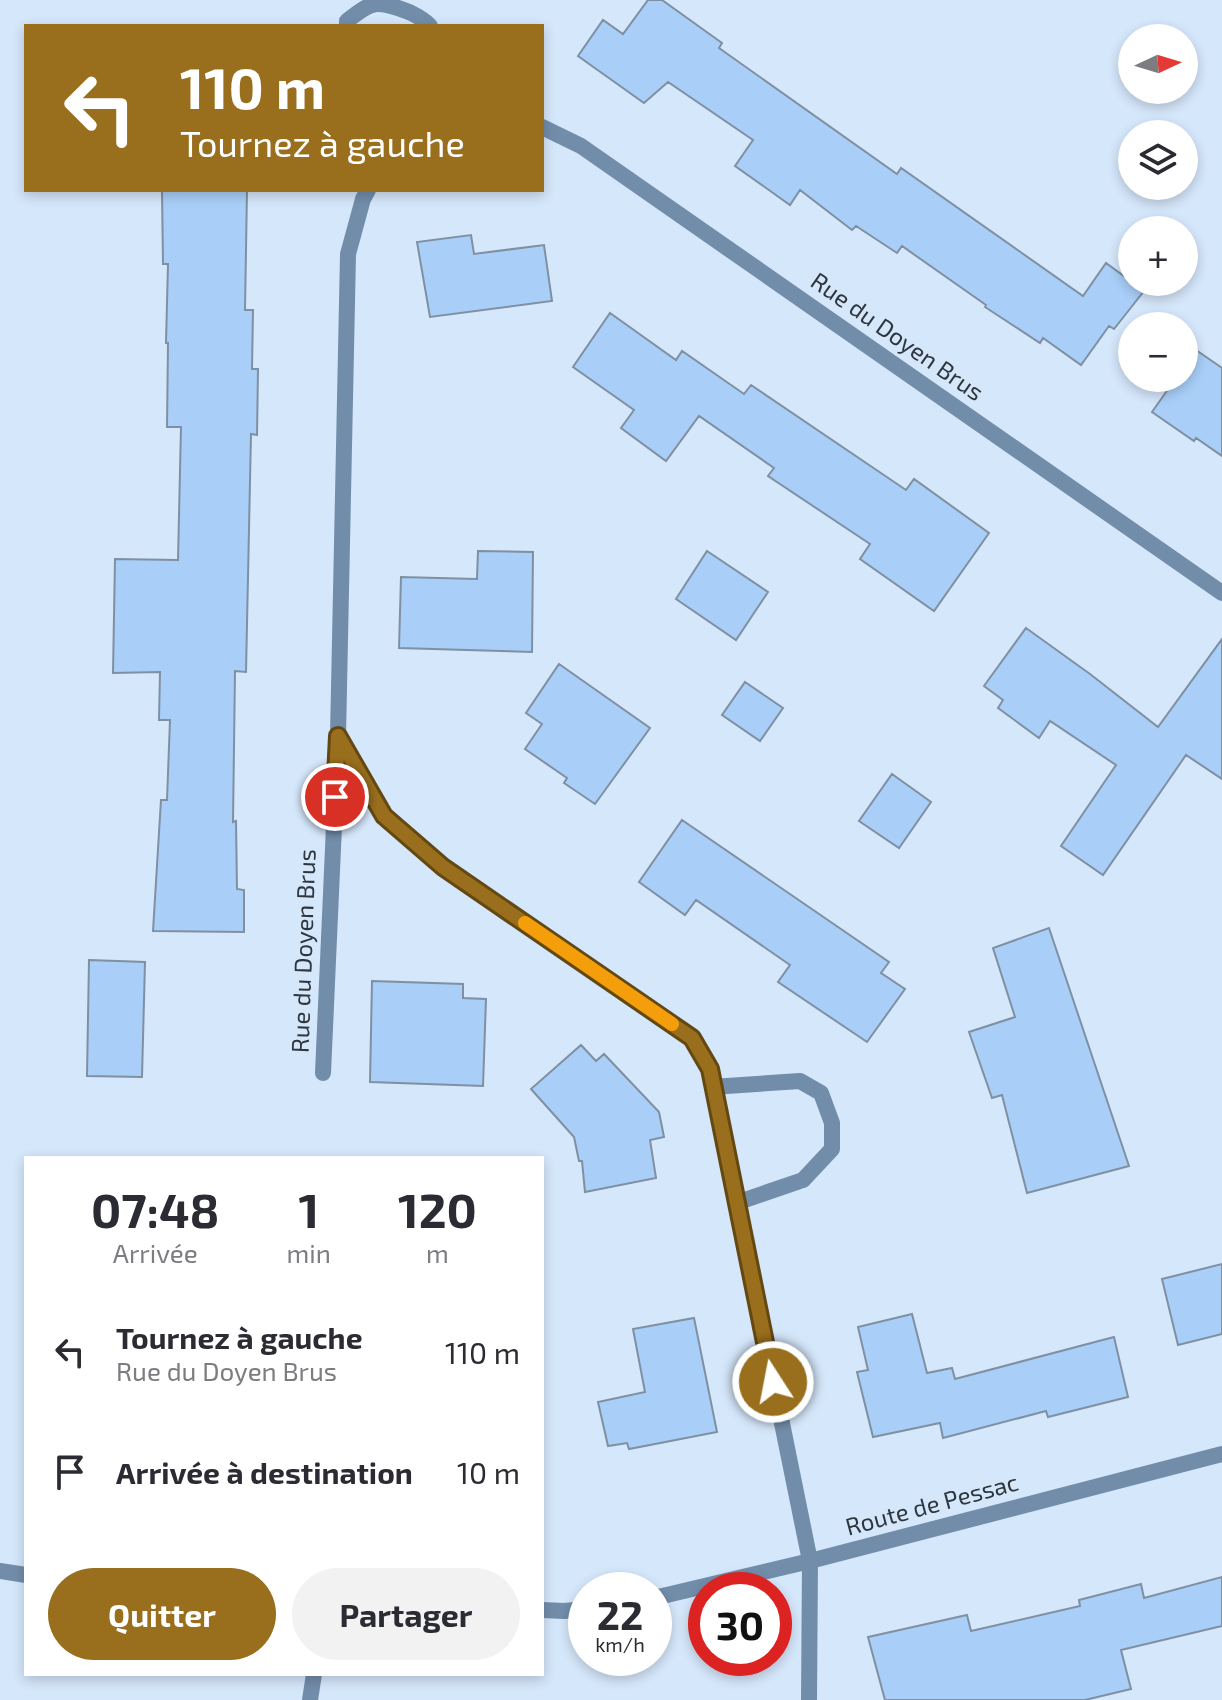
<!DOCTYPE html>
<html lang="fr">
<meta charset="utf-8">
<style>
body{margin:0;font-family:"Exo 2",sans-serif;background:#f2f2f3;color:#2b2b33;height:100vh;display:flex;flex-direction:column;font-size:30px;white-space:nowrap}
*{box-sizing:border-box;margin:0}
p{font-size:26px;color:#7c7c81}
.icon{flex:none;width:44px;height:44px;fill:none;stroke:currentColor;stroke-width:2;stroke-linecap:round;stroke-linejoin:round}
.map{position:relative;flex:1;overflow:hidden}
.sheet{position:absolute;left:24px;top:1156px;width:520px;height:520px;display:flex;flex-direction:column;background:#fff;border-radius:0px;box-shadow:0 4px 12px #0003}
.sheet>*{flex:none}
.banner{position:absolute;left:24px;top:24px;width:520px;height:168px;border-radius:0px;box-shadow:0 4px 12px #0003;background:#996e1c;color:#fff;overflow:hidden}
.needle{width:52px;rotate:86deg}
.tools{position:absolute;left:1118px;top:24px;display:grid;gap:16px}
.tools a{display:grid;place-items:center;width:80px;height:80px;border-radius:50%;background:#fff;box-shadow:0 4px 12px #0003;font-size:40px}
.speed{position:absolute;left:568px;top:1572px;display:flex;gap:16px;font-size:40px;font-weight:700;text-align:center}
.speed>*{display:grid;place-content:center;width:104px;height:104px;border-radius:50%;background:#fff;box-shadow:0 4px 12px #0003;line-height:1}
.speed small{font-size:20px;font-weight:400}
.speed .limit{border:12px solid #d22;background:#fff;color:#111}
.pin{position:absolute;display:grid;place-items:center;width:68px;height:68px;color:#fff;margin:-34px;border:4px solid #fff;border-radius:50%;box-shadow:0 2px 8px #0007}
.me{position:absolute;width:88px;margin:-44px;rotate:349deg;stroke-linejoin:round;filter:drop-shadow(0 0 6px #0008)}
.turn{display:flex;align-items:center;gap:28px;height:168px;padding:0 24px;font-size:36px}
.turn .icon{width:104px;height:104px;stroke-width:2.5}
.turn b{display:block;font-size:56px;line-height:68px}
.eta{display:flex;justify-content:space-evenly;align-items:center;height:136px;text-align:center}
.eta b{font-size:48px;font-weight:700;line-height:56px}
.cta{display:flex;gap:16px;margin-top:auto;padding:16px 24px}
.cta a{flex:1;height:92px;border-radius:48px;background:#996e1c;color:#fff;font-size:32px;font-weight:700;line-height:92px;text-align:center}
.cta a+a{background:#f2f2f3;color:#2b2b33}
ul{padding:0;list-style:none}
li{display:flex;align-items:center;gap:24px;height:120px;padding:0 24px}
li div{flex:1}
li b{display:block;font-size:30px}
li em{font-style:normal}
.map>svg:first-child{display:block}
.building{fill:#a9cff8;stroke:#7f90a2;stroke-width:2}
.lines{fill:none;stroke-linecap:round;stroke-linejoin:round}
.service{stroke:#728daa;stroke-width:16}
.minor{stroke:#728daa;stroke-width:16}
.route-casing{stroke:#634812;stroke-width:20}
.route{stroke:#996e1c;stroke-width:14}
.slow{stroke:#f59e0b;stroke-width:14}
.labels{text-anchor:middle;stroke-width:6;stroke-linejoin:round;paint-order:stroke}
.street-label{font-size:24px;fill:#2f363d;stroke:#d5e7fb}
</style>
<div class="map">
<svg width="1222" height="1700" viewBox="0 0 1222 1700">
<rect width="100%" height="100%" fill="#d5e7fb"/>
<path class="building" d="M 648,0 L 662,0 L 722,43 L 719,48 L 897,174 L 901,168 L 1083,296 L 1106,263 L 1144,291 L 1114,329 L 1109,326 L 1081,365 L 1043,338 L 1040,343 L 985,307 L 986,305 L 902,246 L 897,253 L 856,226 L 852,230 L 800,190 L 790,205 L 735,166 L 753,140 L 668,82 L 644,103 L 578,56 L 603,20 L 623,34 Z
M 162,190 L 247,190 L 245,310 L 253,310 L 252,369 L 258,369 L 257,435 L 251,434 L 246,672 L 235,671 L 233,822 L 236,821 L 237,889 L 244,890 L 244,932 L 153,931 L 161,800 L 167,800 L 170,720 L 159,720 L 160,672 L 113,673 L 115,559 L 178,560 L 181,427 L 167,427 L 168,343 L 166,343 L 168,264 L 163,264 Z
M 471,235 L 474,254 L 544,245 L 552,301 L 430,317 L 417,242 Z
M 610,313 L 676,360 L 682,351 L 744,394 L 751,385 L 906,490 L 914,479 L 989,533 L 934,611 L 860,559 L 870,544 L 768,476 L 774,468 L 699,416 L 666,461 L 621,428 L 634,410 L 573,367 Z
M 1196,350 L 1222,368 L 1222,456 L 1196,438 L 1194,441 L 1152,412 L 1176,378 L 1184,378 L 1184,367 Z
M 478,551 L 533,552 L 532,652 L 399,648 L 401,577 L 477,579 Z
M 707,551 L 768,592 L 736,640 L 676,599 Z
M 1026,628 L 1090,674 L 1158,727 L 1222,639 L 1222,779 L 1186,755 L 1103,875 L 1061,846 L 1116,765 L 1050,721 L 1039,738 L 998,708 L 1003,700 L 984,686 Z
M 559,664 L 650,728 L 595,804 L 564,783 L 567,778 L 525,749 L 542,724 L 526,713 Z
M 745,682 L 783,708 L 760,741 L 722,715 Z
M 892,774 L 931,802 L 899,848 L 859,821 Z
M 682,820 L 889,962 L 881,973 L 905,989 L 867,1042 L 778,982 L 790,965 L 696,900 L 685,915 L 639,882 Z
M 1049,928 L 1129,1166 L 1027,1193 L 1002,1095 L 992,1098 L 969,1032 L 1015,1017 L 993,948 Z
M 89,960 L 145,962 L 142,1077 L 87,1076 Z
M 372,981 L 463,984 L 463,998 L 486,999 L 483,1086 L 370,1082 Z
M 581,1045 L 596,1061 L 604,1054 L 659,1112 L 664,1137 L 650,1140 L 656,1178 L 585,1192 L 582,1161 L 579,1161 L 574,1137 L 531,1089 Z
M 1222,1264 L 1222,1334 L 1178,1345 L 1162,1279 Z
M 912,1314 L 927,1373 L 952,1368 L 955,1379 L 1114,1337 L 1128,1397 L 1048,1417 L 1046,1411 L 943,1438 L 940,1423 L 873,1437 L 857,1372 L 868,1370 L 858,1327 Z
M 694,1318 L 717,1432 L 629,1449 L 627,1443 L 608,1446 L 598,1402 L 645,1392 L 633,1329 Z
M 1222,1577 L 1222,1626 L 1121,1650 L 1131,1689 L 1085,1700 L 885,1700 L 868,1637 L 967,1615 L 971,1631 L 1080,1606 L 1079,1600 L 1141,1584 L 1144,1598 Z"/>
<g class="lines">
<path class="service" d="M 347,26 L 347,21 C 373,0 378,0 409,12 C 417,16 424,19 430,26
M 323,1073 L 338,736
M 712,1087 L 800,1081 L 821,1093 L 832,1123 L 832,1149 L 803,1180 L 736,1203"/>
<path class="minor" d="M 542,127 L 581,146 L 1222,593
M 368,190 L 363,199 L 348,254 L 338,736 L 384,816 L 443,867 L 692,1038 L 710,1069 L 810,1561 L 809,1700
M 0,1571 L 26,1575
M 654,1598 L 810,1561 L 1222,1454
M 542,1610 L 564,1611 L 586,1609
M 310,1700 L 314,1674"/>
</g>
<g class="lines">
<defs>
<path id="route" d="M 335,797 L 338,736 L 384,816 L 443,867 L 692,1038 L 710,1069 L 773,1382"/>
</defs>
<use href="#route" class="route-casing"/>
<use href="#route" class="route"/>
<path class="slow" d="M 525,923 L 672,1024"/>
</g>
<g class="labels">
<g class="street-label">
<text transform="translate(897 337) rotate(35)" y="8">Rue du Doyen Brus</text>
<text transform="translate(304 951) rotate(-88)" y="8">Rue du Doyen Brus</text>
<text transform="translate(932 1505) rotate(-15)" y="8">Route de Pessac</text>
</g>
</g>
</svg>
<div class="tools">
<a><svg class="needle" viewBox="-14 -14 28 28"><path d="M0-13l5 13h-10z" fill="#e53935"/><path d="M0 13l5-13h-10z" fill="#7c7c81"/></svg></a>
<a><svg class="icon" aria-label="layers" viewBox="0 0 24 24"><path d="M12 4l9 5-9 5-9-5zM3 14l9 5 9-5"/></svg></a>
<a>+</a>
<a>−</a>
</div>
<div class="speed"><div>22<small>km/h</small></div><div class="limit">30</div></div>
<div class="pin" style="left:335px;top:797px;background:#d93025"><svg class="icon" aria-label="arrive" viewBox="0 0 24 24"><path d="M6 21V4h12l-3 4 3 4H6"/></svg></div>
<svg class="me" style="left:773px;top:1382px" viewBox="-20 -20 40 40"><circle r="17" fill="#996e1c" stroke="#fff" stroke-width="3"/><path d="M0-11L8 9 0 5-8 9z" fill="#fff"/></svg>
<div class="banner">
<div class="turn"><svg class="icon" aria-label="left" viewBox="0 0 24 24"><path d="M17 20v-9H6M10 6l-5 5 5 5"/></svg><div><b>110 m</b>Tournez à gauche</div></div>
</div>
<section class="sheet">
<div class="eta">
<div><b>07:48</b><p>Arrivée</p></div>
<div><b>1</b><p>min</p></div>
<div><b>120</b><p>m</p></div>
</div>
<ul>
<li><svg class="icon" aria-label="left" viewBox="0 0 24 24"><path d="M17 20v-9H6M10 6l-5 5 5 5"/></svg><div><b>Tournez à gauche</b><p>Rue du Doyen Brus</p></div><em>110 m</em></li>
<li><svg class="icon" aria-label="arrive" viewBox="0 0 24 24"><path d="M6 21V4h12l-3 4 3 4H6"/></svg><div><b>Arrivée à destination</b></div><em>10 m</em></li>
</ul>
<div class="cta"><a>Quitter</a><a>Partager</a></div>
</section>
</div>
